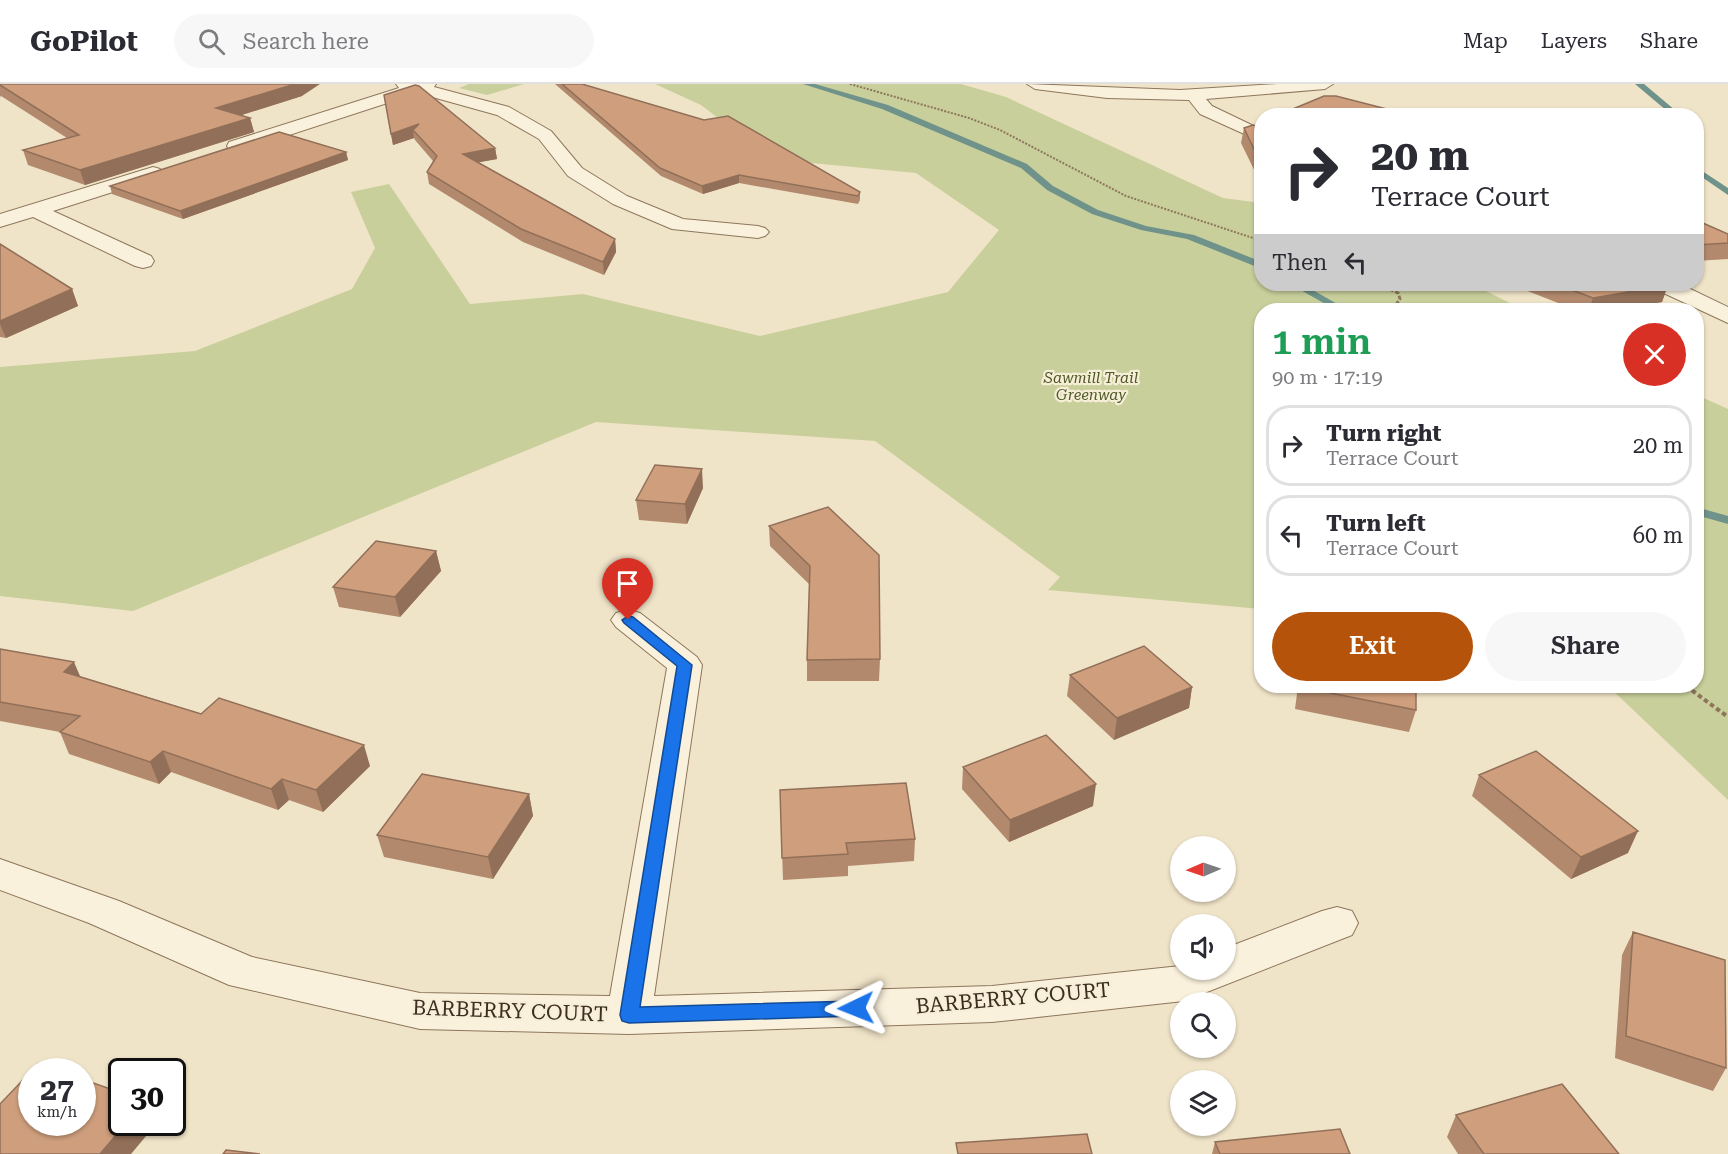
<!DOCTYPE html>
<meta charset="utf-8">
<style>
body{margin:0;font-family:"Roboto Serif",serif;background:#f7f7f7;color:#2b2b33;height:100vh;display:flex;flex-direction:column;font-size:22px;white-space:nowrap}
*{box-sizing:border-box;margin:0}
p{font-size:20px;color:#7c7c81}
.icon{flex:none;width:33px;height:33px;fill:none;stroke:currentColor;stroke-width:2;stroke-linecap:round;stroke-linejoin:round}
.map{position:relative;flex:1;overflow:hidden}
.sheet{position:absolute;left:1254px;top:219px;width:450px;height:390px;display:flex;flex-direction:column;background:#fff;border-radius:24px;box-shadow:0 2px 4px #0004}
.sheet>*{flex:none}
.guide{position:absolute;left:1254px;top:24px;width:450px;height:183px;border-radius:24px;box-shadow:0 2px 4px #0004;background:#fff;color:#2b2b33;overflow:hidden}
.needle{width:39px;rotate:268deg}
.buttons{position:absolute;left:1170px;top:752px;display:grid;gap:12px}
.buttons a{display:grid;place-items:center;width:66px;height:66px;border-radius:50%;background:#fff;box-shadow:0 2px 4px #0004;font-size:30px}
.speed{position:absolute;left:18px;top:974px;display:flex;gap:12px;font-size:30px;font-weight:700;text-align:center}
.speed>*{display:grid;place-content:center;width:78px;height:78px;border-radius:50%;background:#fff;box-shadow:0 2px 4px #0004;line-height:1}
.speed small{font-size:15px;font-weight:400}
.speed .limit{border:3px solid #111;border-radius:9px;background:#fff;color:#111}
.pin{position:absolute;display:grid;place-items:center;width:51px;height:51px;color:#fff;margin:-62px -26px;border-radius:50% 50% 50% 0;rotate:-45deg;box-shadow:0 0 6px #0007}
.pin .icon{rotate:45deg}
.me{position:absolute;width:66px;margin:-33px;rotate:268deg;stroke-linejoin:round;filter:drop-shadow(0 0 4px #0008)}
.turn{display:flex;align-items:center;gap:21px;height:126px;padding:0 18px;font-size:27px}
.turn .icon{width:78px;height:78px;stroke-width:2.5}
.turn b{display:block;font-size:42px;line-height:51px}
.then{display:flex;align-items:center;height:57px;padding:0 18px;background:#0003;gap:12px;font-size:22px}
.round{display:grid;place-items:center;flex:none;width:63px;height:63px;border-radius:32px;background:#f7f7f7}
.overview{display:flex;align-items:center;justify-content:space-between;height:102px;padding:0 18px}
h1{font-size:36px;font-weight:600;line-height:45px;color:#1e9e55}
.primary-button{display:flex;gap:12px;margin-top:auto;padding:12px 18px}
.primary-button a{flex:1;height:69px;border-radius:36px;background:#b45309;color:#fff;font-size:24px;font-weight:600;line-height:69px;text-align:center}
.primary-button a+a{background:#f7f7f7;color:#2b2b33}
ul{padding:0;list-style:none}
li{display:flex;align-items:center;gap:18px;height:81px;margin:0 12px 9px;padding:0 6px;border:3px solid #e1e1e2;border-radius:24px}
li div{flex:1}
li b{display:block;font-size:22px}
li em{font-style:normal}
header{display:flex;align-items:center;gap:36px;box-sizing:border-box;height:84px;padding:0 30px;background:#fff;border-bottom:2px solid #e1e1e2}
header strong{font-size:28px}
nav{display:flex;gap:33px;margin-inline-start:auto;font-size:21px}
.search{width:420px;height:54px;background:#f7f7f7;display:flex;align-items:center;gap:15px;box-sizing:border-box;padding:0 21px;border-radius:33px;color:#7c7c81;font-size:22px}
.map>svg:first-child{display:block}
.green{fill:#c9cf9b}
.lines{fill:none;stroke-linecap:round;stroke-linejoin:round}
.stream{fill:#6f938a;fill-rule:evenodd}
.minor-casing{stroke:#8d765c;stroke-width:2}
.path-far2{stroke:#8d765c;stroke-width:2;stroke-dasharray:2 1.5;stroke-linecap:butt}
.path-far1{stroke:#8d765c;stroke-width:3;stroke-dasharray:4 2;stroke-linecap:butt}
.path{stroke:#8d765c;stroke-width:4;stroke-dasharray:4.5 3;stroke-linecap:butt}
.minor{fill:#faf1dc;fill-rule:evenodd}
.wall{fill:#b2896c}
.shaded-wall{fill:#916f58}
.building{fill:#cf9f7d;stroke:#916f58;stroke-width:1.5}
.route{fill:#1a73e8;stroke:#114b97;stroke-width:1.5}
.labels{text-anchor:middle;stroke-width:4.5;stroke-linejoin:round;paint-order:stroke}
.far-park-label{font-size:15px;font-style:italic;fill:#4d5a26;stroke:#f7eed8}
.near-street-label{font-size:21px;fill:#3d2e20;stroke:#f7eed8}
</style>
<header>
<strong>GoPilot</strong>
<div class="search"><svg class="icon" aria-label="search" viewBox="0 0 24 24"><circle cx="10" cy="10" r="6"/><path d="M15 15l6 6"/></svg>Search here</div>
<nav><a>Map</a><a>Layers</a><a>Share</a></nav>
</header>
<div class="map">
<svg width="1728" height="1070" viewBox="0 0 1728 1070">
<rect width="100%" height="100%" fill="#f0e4c8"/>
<path class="green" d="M 469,0 L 524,0 L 487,11 L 459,4 Z
M 655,0 L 961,0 L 1006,13 L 1223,114 L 1261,119 L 1262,200 L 1472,200 L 1524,226 L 1262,226 L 1261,525 L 1048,506 L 1060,493 L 875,357 L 596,338 L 133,527 L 0,512 L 0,283 L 195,267 L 352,205 L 375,164 L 351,108 L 389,100 L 470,220 L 583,210 L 760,252 L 948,208 L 999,146 L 916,89 L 801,78 L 757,64 L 701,21 Z
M 1697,311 L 1728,325 L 1728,716 L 1608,602 L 1696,602 Z"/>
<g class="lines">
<path class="stream" d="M 803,0 L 815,0 L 888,21 L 1027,80 L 1053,102 L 1098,126 L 1146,142 L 1194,151 L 1262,178 L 1262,185 L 1187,155 L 1141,146 L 1092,130 L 1047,106 L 1021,84 L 882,25 Z
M 1635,0 L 1644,0 L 1682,32 L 1673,32 Z
M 1696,49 L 1703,53 L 1696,58 Z
M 1696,83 L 1728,104 L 1728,111 L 1696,89 Z
M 1290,200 L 1302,200 L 1348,226 L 1336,226 Z
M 1696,423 L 1728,432 L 1728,440 L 1696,431 Z"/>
<defs>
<path id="minor" d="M 396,0 L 436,0 L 434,3 L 509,23 L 551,47 L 582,84 L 627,112 L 683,135 L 758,142 L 765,144 L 769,148 L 765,152 L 758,154 L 672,145 L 613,120 L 568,92 L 539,55 L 497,31 L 418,9 L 243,66 L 229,66 L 227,62 L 229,58 L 399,4 Z
M 1027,0 L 1180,6 L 1277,0 L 1333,0 L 1325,5 L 1206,15 L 1212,22 L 1262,46 L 1262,58 L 1200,30 L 1189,16 L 1107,14 L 1035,5 Z
M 153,83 L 160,85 L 163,89 L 160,93 L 53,127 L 151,172 L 154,177 L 151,182 L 143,184 L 135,182 L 33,133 L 0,143 L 0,130 Z
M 1652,200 L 1680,200 L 1728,223 L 1728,239 L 1655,205 Z
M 628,526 L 640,529 L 697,573 L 702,581 L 654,912 L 992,902 L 1180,882 L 1180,885 L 1226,885 L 1226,864 L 1322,827 L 1337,823 L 1352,827 L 1358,839 L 1352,851 L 1184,917 L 992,938 L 629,950 L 420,945 L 229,901 L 89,839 L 0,806 L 0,775 L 119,817 L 252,873 L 420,909 L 610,912 L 667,584 L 616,543 L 611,536 L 616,529 Z"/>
</defs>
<use href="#minor" class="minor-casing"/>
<path class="path-far2" d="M 850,0 L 969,34 L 1000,46 L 1126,112 L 1262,157"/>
<path class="path-far1" d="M 1379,200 L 1398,209 L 1400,215 L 1395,222 L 1383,226"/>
<path class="path" d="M 1686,602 L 1728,633"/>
<use href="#minor" class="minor"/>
</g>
<path class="wall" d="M 0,0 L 302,12 L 241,31 L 250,34 L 254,48 L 85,101 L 28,81 L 23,66 L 67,54 L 1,12 L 0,13 Z
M 555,0 L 582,0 L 860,108 L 860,116 L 858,120 L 739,99 L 703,110 L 661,92 Z
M 384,11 L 495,64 L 497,75 L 478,78 L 615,155 L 616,168 L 604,191 L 523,158 L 429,100 L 427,88 L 433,77 L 415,56 L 414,54 L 393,61 Z
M 1244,44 L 1262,44 L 1262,102 L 1241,59 Z
M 346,68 L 348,76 L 183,135 L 112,110 L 110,102 Z
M 1696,136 L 1728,150 L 1728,175 L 1696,177 Z
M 0,160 L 72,205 L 78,222 L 6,254 L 0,253 Z
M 1521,200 L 1668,200 L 1662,218 L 1615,226 L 1576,226 L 1525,206 L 1526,202 Z
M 703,404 L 687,440 L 639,436 L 636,416 Z
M 828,423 L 880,575 L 879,597 L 807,597 L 807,576 L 810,501 L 770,462 L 769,442 Z
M 436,467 L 441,487 L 400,533 L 339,523 L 333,503 Z
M 0,565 L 80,592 L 370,682 L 323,728 L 289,716 L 278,726 L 171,688 L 159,700 L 69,670 L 60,648 L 0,637 Z
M 1070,591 L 1192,603 L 1189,624 L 1114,656 L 1067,612 Z
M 1298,602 L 1416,602 L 1416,626 L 1409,648 L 1295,625 Z
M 963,683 L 1093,722 L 1009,758 L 962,705 Z
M 1479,691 L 1628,769 L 1571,795 L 1472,712 Z
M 780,706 L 915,755 L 914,777 L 848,782 L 848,792 L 783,796 Z
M 529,710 L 533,732 L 493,795 L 384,773 L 377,751 Z
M 1633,848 L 1726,984 L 1713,1007 L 1615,974 L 1622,871 Z
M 1456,1031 L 1619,1070 L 1458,1070 L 1447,1053 Z
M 1215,1058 L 1350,1070 L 1212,1070 Z"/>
<path class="shaded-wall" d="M 295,0 L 320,0 L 302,12 L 220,38 L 216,24 Z
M 250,34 L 254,48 L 85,101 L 80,86 Z
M 419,40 L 413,46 L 414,54 L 393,61 L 391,50 Z
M 495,64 L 497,75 L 465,81 L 463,70 Z
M 346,68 L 348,76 L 183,135 L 180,127 Z
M 739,91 L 739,99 L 703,110 L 702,102 Z
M 615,155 L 616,168 L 604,191 L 603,178 Z
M 1668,201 L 1662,218 L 1615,226 L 1589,226 L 1593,214 Z
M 72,205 L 78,222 L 6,254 L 0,240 L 0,237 Z
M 702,385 L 703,404 L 687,440 L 685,420 Z
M 436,467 L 441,487 L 400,533 L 395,513 Z
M 74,578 L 83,599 L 64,588 Z
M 1192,603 L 1189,624 L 1114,656 L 1117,634 Z
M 364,661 L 370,682 L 323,728 L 316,706 Z
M 163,667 L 171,688 L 159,700 L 150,678 Z
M 282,695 L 289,716 L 278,726 L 271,705 Z
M 1096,700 L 1093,722 L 1009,758 L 1010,736 Z
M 529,710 L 533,732 L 493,795 L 488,773 Z
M 1638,747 L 1628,769 L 1571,795 L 1581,773 Z
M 127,1038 L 156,1038 L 157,1039 L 131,1070 L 100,1070 Z"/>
<path class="building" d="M 0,0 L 295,0 L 216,24 L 250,34 L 80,86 L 23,66 L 79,51 L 0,1 Z
M 562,0 L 582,0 L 704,36 L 728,32 L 860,108 L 858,112 L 739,91 L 702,102 L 660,84 Z
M 415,1 L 419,2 L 495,64 L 463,70 L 615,155 L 603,178 L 521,145 L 427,88 L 437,72 L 413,46 L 419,40 L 391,50 L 384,11 Z
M 1324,12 L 1336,12 L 1414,32 L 1276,32 Z
M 1253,41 L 1262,44 L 1262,82 L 1244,44 Z
M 279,48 L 346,68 L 180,127 L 110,102 Z
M 1696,136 L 1728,150 L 1728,159 L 1696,161 Z
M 0,160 L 72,205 L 0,237 Z
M 1556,200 L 1668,200 L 1668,201 L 1593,214 Z
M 655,381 L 702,385 L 685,420 L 636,416 Z
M 828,423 L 879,471 L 880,575 L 807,576 L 810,482 L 769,442 Z
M 376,457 L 436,467 L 395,513 L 333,503 Z
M 1144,562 L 1192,603 L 1117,634 L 1070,591 Z
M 0,565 L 74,578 L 64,588 L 201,630 L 219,614 L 364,661 L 316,706 L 282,695 L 271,705 L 163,667 L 150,678 L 60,648 L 80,632 L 0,618 Z
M 1300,602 L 1416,602 L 1416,626 L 1300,603 Z
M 1046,651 L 1096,700 L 1010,736 L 963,683 Z
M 1536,667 L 1638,747 L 1581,773 L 1479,691 Z
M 422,690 L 529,710 L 488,773 L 377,751 Z
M 906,699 L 915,755 L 846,759 L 848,770 L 782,774 L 780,706 Z
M 1633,848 L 1725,876 L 1726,984 L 1626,952 Z
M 38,980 L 59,987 L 32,987 L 32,1038 L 82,1038 L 82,995 L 122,1009 L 122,1038 L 127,1038 L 100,1070 L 0,1070 L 0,1020 Z
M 1562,1000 L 1619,1070 L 1484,1070 L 1456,1031 Z
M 1340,1045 L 1350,1070 L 1220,1070 L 1215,1058 Z
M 1087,1050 L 1092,1070 L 958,1070 L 956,1059 Z
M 226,1066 L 260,1070 L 223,1070 Z"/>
<path class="route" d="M 628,532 L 633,533 L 692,581 L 640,923 L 856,917 L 862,919 L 865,924 L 862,930 L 856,932 L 629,939 L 622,937 L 620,931 L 677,582 L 624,539 L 622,536 Z"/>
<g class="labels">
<g class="far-park-label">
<text x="1091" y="299">Sawmill Trail<tspan x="1091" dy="17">Greenway</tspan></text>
</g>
<g class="near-street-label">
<text transform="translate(1013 914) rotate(-5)" y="7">BARBERRY COURT</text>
<text transform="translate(510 927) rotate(2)" y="7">BARBERRY COURT</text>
</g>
</g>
</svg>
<div class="buttons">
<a><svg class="needle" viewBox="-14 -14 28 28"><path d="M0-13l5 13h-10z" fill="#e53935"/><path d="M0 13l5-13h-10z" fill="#7c7c81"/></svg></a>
<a><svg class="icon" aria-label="sound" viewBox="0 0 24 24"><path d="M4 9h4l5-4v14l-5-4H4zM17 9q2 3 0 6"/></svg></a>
<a><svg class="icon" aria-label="search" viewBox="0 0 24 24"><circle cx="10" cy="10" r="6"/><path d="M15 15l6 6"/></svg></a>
<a><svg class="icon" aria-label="layers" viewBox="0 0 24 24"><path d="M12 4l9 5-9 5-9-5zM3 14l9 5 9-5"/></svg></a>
</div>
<div class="speed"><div>27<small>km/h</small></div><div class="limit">30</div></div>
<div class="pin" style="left:628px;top:536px;background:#d93025"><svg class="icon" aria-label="arrive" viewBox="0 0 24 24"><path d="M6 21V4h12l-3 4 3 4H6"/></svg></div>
<svg class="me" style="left:856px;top:924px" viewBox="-20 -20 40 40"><path d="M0-17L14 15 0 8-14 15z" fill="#1a73e8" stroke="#fff" stroke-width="4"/></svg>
<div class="guide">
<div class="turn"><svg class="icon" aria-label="right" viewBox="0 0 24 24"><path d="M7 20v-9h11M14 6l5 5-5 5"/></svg><div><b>20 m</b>Terrace Court</div></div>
<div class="then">Then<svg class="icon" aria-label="left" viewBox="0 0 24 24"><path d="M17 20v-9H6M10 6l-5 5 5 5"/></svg></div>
</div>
<section class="sheet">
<div class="overview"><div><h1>1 min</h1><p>90 m · 17:19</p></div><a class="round" style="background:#d93025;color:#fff"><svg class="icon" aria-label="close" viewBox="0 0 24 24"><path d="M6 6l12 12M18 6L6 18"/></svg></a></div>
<ul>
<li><svg class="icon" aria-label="right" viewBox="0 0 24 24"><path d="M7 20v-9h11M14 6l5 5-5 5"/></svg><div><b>Turn right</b><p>Terrace Court</p></div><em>20 m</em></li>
<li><svg class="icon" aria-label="left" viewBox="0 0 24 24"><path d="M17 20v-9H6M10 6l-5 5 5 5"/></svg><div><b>Turn left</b><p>Terrace Court</p></div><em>60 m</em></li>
</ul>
<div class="primary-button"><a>Exit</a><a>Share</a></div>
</section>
</div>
